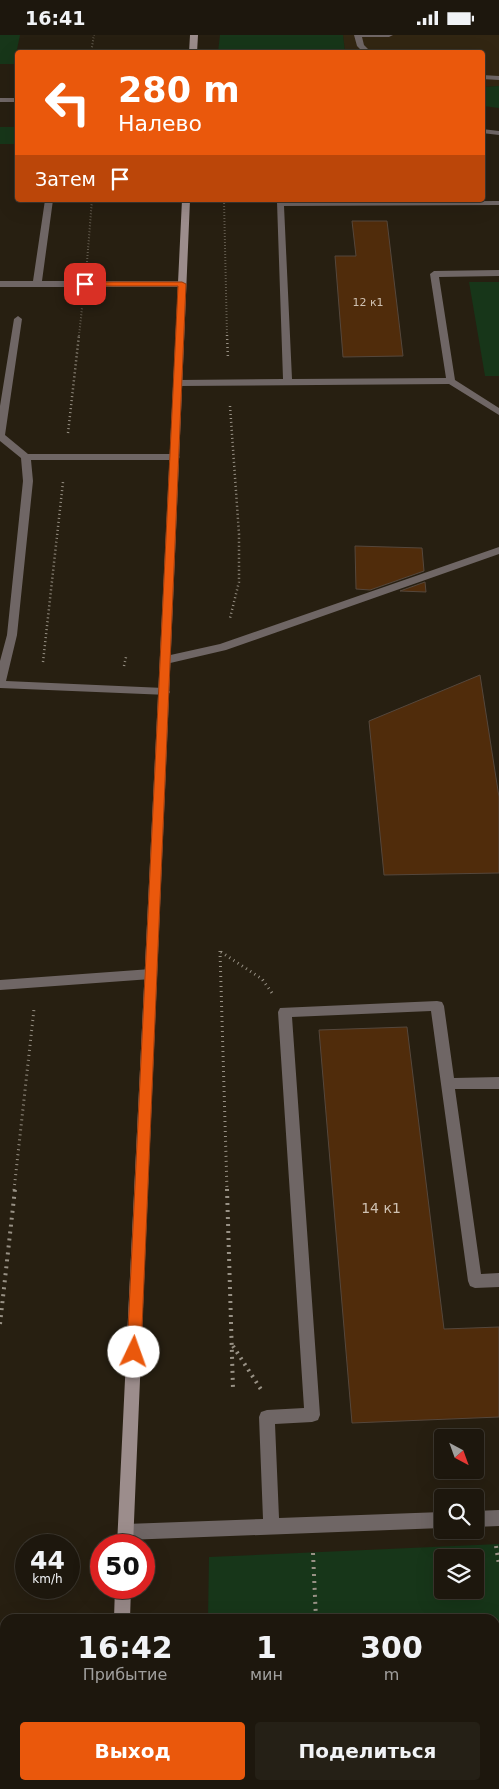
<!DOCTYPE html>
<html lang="ru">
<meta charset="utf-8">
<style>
body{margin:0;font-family:"DejaVu Sans",sans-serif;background:#252016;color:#f1f3f6;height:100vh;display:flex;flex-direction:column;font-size:19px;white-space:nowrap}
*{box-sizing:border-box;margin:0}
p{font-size:16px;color:#a09f9d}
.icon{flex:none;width:28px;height:28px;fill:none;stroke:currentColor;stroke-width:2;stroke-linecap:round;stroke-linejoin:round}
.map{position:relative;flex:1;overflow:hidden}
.sheet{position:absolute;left:0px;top:1579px;width:500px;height:176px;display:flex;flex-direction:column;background:#1d170d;border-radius:15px 15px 0 0;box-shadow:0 5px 20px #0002,0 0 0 1px #3b362e}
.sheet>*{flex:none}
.guide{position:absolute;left:15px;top:15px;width:470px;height:152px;border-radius:5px;box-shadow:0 5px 20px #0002,0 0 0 1px #3b362e;background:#ea580c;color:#fff;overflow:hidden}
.needle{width:32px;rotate:139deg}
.buttons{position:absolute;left:434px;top:1394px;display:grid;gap:10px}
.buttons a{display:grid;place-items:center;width:50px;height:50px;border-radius:5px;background:#1d170d;box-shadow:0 5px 20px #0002,0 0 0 1px #3b362e;font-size:25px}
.speed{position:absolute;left:15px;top:1499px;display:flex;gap:10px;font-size:25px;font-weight:700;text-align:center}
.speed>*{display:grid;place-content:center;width:65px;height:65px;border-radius:50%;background:#1d170d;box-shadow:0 5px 20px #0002,0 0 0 1px #3b362e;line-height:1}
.speed small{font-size:12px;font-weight:400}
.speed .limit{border:8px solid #d22;background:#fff;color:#111}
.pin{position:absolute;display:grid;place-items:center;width:42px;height:42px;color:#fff;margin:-21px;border-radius:10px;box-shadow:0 2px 8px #0006}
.me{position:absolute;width:55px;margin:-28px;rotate:3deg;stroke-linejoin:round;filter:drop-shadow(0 0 4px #0008)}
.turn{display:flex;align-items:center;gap:18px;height:105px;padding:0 20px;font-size:22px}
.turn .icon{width:65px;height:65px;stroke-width:2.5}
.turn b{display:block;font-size:35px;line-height:42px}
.then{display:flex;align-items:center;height:48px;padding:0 20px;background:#0003;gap:10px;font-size:19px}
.eta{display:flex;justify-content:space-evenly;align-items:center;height:85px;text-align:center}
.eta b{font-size:30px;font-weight:800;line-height:35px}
.cta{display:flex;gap:10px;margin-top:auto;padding:10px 20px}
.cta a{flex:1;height:58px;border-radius:5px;background:#ea580c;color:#fff;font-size:20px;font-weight:800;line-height:58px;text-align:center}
.cta a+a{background:#252016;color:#f1f3f6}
.status{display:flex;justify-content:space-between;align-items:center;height:35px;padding:0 25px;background:#1d170d;direction:ltr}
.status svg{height:14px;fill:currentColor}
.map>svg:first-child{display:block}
.built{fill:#322612}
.green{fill:#173619;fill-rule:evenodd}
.building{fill:#502c0b;stroke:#55473c}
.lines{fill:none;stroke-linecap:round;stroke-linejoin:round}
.path-far3{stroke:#989185;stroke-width:2;stroke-dasharray:0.5 2.5;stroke-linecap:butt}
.path-far2{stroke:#989185;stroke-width:2.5;stroke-dasharray:1 3;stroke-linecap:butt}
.path-far1{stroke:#989185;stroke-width:3;stroke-dasharray:1 4;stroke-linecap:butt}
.path{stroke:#989185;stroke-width:4;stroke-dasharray:2 5;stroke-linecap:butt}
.service{fill:#6f6665;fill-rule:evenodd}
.minor{fill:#6f6665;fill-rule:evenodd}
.tertiary{fill:#6f6665;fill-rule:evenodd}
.secondary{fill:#9c8d8c;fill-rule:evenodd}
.route{fill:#ea580c;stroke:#983908}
.labels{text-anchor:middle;stroke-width:5;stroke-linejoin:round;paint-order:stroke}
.far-number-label{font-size:11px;fill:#cfc1b2}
.number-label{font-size:14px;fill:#cfc1b2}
</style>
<div class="status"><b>16:41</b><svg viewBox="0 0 49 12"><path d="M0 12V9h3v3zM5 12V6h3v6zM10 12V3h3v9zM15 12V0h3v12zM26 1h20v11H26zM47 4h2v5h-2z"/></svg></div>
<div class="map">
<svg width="499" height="1754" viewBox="0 0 499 1754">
<rect width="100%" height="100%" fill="#271f11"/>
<path class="built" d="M 343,0 L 499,0 L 499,51 L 483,52 L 482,18 L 345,17 Z"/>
<path class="green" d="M 0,0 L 20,0 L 14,29 L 0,29 Z
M 220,0 L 343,0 L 345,17 L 218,17 Z
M 499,51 L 499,73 L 483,71 L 483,52 Z
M 0,92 L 17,92 L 17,109 L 0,109 Z
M 469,247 L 499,247 L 499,341 L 485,341 Z
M 499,1509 L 499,1754 L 205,1754 L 205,1750 L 495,1750 L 495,1584 L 208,1584 L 209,1522 ZM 475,1522 L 475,1555 L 442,1555 L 442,1522 Z"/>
<path class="building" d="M 352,186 L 387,186 L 403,321 L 343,322 L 335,221 L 356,221 Z
M 355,511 L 422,513 L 424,536 L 370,555 L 356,554 Z
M 425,547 L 426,557 L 400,556 Z
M 480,640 L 499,762 L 499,838 L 384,840 L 369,686 Z
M 407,992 L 444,1294 L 499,1292 L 499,1382 L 352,1388 L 319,995 Z"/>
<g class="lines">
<path class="path-far3" d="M 91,18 L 94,0
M 224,165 L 227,301
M 87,227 L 92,165
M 79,301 L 82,273"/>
<path class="path-far2" d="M 227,300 L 228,324
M 230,371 L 239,499 L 239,547 L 230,583
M 68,398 L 79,300
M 43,627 L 63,447
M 124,631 L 126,622"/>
<path class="path-far1" d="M 220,916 L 227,1155
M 221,917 L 262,944 L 272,958
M 14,1155 L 34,974"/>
<path class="path" d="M 227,1154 L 233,1354
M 0,1289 L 15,1154
M 233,1311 L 262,1356
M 496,1511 L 499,1530
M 313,1518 L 316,1584
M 495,1671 L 499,1670
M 326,1750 L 326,1754"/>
<path class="service" d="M 354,0 L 393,0 L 389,2 L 362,2 L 364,10 L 372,18 L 364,18 L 357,11 Z
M 482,40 L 499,41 L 499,45 L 482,44 Z
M 45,165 L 53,165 L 42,246 L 182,246 L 186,249 L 182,252 L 0,252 L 0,246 L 33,246 Z
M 499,166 L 499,170 L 284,171 L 292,344 L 446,343 L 430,239 L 434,236 L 499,235 L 499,241 L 439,242 L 455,345 L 499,373 L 499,380 L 449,349 L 178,351 L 173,348 L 178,345 L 283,344 L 277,167 Z
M 18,281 L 22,284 L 5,400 L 28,419 L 175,419 L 180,422 L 175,425 L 31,425 L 33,446 L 17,600 L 6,646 L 164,653 L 168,654 L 170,657 L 168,660 L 0,653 L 0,626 L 7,600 L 23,446 L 21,423 L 0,406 L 0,371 L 14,284 Z
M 499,512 L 499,519 L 226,615 L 166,629 L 161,625 L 166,621 L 220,609 Z
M 437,966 L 442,967 L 444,971 L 454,1043 L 499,1042 L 499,1054 L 455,1054 L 481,1239 L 499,1238 L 499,1252 L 475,1253 L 470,1251 L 468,1246 L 431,976 L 292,982 L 320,1380 L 318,1385 L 312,1387 L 275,1389 L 279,1483 L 442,1477 L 442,1493 L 126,1505 L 120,1503 L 118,1497 L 120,1491 L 126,1489 L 263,1484 L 259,1382 L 261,1377 L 267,1375 L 304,1373 L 278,977 L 280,973 Z
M 499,1475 L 499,1491 L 475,1492 L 475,1476 Z"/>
<path class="minor" d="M 151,934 L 156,935 L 157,939 L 156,943 L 151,944 L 0,955 L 0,945 Z"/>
<path class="tertiary" d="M 0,63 L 18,63 L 18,67 L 0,67 Z
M 482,94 L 499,96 L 499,100 L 482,98 Z"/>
<path class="secondary" d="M 190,0 L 198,0 L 197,18 L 189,18 Z
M 182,165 L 190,165 L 133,1510 L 117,1510 Z
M 115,1552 L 131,1552 L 130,1584 L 114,1584 Z
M 105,1750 L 123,1750 L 123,1754 L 105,1754 Z"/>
</g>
<path class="route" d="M 82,247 L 182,247 L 186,249 L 141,1317 L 139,1322 L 134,1324 L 129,1322 L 127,1317 L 178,251 L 82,251 Z"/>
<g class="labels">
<g class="far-number-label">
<text x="368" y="271">12 к1</text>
</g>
<g class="number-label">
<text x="381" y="1178">14 к1</text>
</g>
</g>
</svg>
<div class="buttons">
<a><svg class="needle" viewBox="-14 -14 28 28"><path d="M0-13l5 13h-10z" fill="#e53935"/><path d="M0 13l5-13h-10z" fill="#a09f9d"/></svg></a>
<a><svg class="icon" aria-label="search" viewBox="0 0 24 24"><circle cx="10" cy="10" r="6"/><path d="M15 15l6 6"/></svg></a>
<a><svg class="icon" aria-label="layers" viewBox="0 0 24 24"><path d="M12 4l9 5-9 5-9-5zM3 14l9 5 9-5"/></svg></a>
</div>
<div class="speed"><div>44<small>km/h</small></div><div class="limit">50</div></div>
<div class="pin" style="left:85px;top:249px;background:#d93025"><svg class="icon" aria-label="arrive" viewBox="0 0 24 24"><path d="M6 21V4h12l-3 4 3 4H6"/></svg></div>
<svg class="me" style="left:134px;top:1317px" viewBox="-20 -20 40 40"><circle r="19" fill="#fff"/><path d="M0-13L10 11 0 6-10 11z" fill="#ea580c"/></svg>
<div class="guide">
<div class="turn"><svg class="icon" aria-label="left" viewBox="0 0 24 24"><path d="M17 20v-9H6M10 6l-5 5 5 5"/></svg><div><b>280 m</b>Налево</div></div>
<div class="then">Затем<svg class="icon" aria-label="arrive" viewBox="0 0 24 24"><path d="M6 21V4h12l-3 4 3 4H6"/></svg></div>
</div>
<section class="sheet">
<div class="eta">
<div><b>16:42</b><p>Прибытие</p></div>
<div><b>1</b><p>мин</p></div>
<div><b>300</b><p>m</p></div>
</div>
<div class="cta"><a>Выход</a><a>Поделиться</a></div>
</section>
</div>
